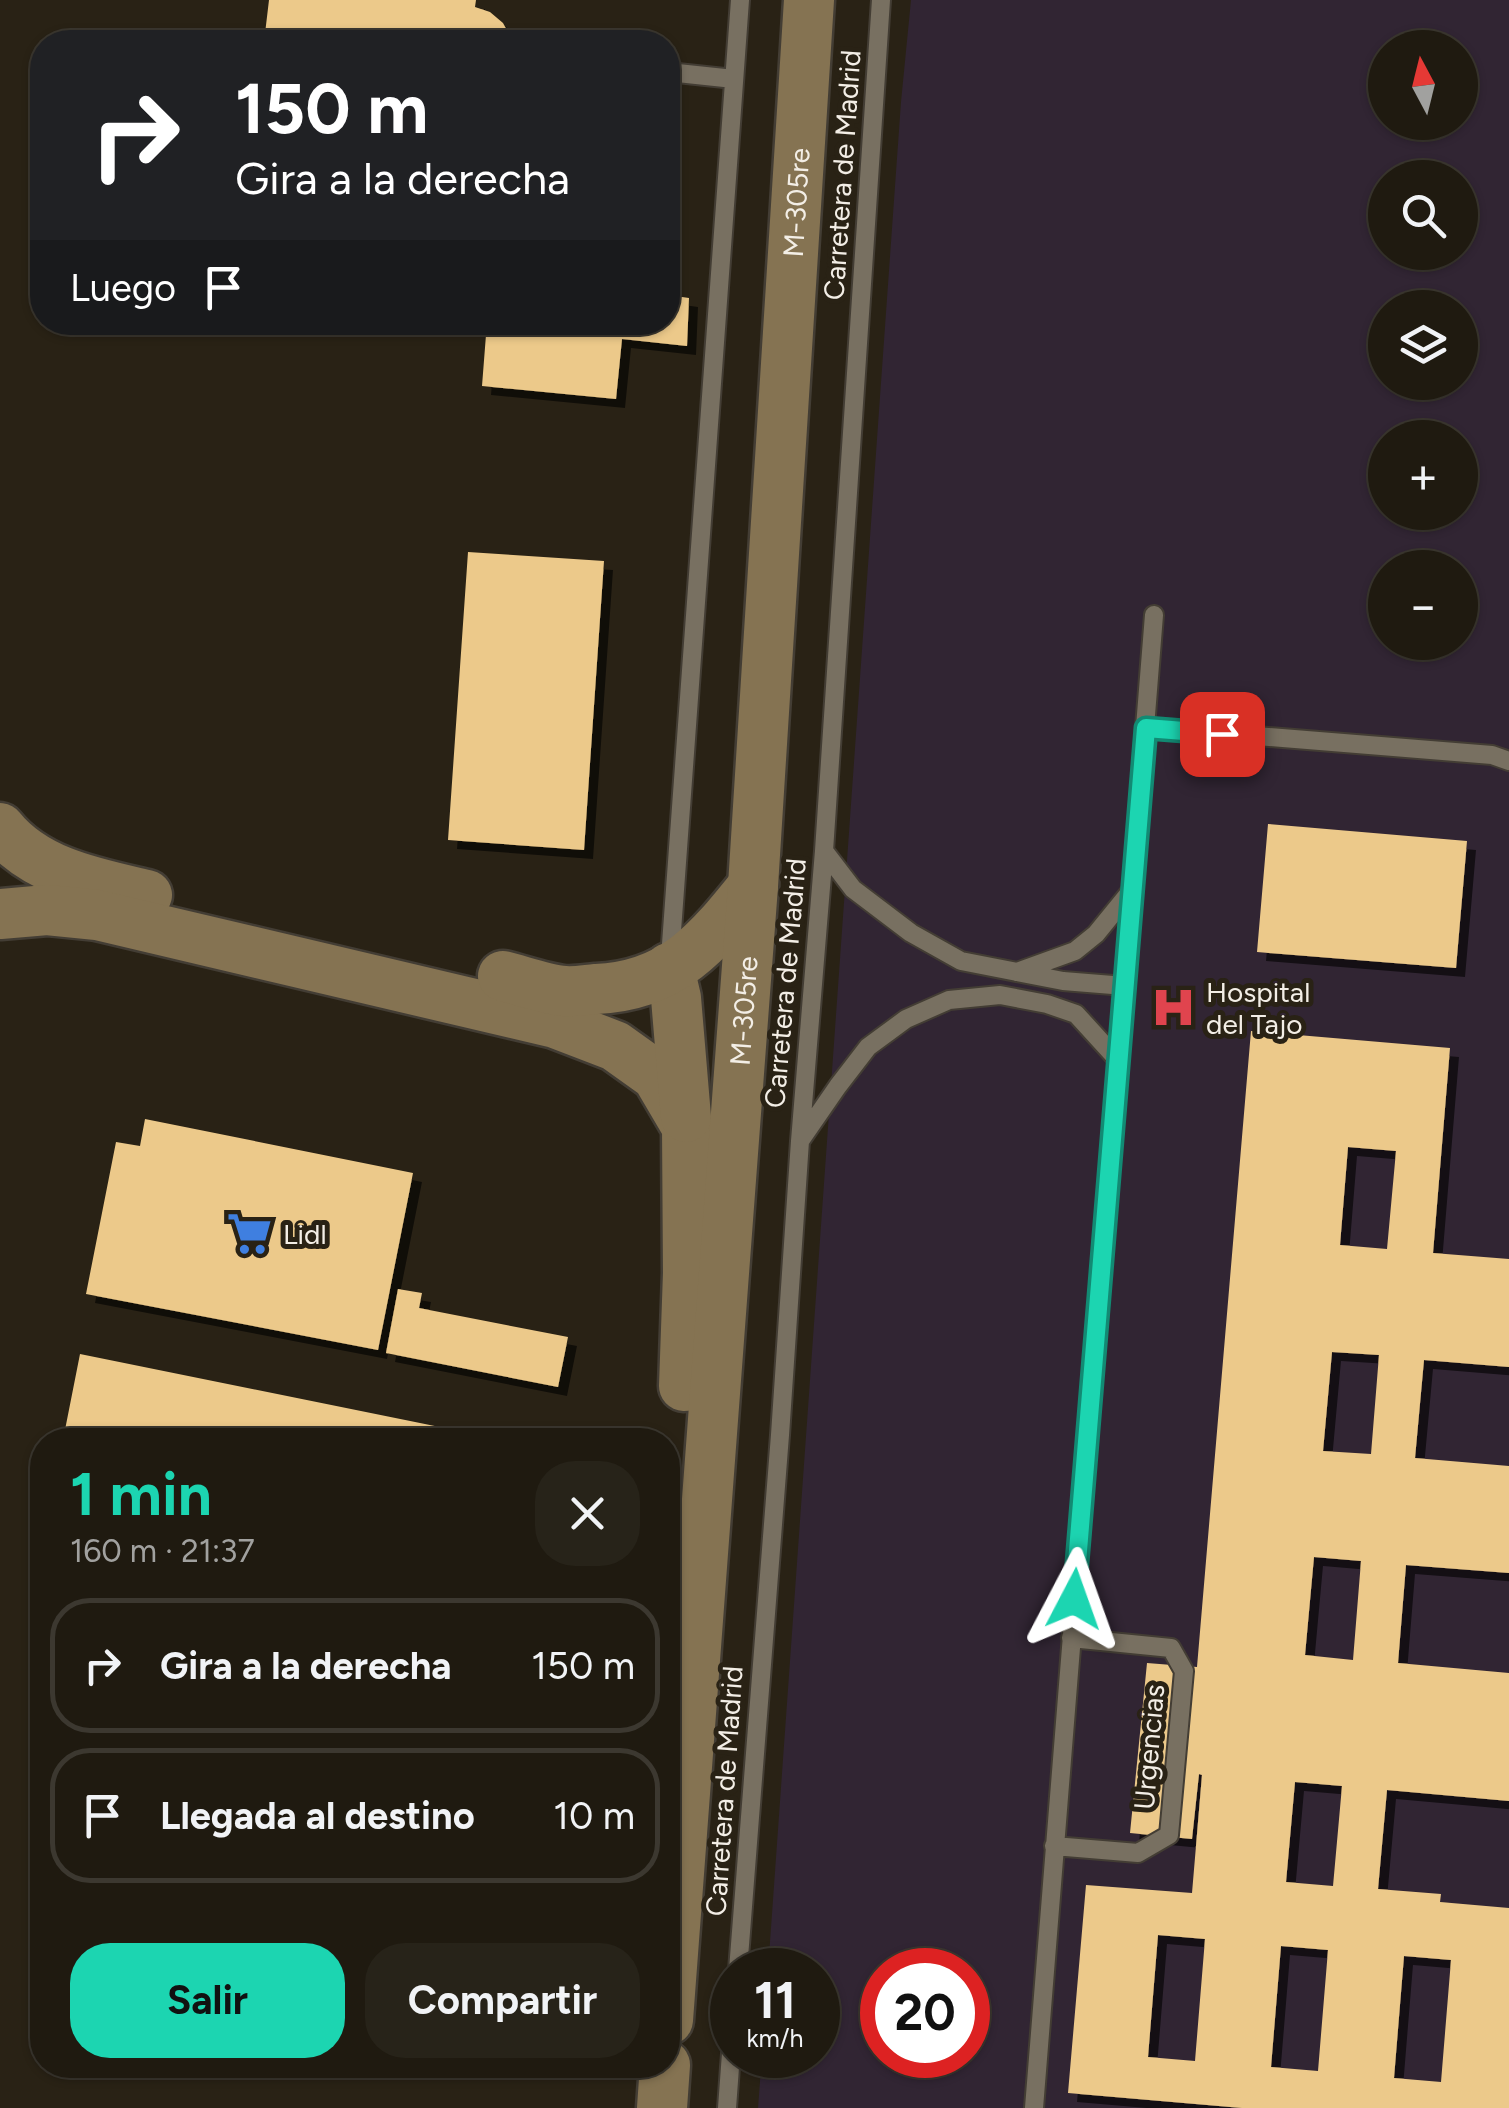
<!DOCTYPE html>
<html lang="es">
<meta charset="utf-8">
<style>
body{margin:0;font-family:Figtree,sans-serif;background:#272319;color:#f1f3f6;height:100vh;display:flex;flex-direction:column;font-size:38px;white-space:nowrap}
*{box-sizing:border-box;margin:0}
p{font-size:32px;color:#a1a19f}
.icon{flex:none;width:55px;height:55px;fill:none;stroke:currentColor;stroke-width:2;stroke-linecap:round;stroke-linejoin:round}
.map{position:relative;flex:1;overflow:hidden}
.sheet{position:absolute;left:30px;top:1428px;width:650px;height:650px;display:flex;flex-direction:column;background:#1f1a10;border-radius:40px;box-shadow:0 2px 8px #0004,0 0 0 2px #3c3830}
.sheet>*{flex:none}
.banner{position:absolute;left:30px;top:30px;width:650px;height:305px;border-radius:40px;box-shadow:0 2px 8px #0004,0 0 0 2px #3c3830;background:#202124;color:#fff;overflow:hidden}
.needle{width:65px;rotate:353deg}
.tools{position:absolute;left:1368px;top:30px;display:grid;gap:20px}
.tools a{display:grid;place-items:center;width:110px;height:110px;border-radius:50%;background:#1f1a10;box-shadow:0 2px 8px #0004,0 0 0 2px #3c3830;font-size:50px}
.speed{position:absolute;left:710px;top:1948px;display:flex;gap:20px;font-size:50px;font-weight:700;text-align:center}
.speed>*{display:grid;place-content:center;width:130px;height:130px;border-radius:50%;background:#1f1a10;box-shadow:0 2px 8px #0004,0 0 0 2px #3c3830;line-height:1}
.speed small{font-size:25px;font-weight:400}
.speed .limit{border:15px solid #d22;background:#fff;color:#111}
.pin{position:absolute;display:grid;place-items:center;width:85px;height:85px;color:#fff;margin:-42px;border-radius:20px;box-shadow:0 5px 15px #0006}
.me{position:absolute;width:110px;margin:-55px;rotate:4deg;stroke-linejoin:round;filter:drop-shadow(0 0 8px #0008)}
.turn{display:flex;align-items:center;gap:35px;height:210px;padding:0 40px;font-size:45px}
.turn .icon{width:130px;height:130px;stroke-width:2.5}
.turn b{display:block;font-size:70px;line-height:85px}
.then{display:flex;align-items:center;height:95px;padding:0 40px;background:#0003;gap:20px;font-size:38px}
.round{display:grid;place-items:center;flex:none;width:105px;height:105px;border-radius:40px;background:#272319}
.head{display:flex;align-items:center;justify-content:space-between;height:170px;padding:0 40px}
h1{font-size:60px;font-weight:700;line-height:75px;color:#1cd5b1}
.button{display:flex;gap:20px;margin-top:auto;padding:20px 40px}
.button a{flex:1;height:115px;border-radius:40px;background:#1cd5b1;color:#111;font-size:40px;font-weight:700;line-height:115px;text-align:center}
.button a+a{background:#272319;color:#f1f3f6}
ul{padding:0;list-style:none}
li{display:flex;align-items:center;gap:30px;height:135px;margin:0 20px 15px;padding:0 20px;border:5px solid #3c3830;border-radius:40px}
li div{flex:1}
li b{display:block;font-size:38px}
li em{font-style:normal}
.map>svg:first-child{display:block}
.medical{fill:#312533;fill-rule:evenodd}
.building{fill:#ecc98a;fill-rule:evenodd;filter:url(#shadow)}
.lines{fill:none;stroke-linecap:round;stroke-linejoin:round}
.service-casing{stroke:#433d34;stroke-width:22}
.secondary-casing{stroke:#433d34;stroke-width:55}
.service{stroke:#787061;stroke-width:18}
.secondary{stroke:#857352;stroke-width:50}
.route-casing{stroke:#128a73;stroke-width:25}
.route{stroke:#1cd5b1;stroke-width:18}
.labels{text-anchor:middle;stroke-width:10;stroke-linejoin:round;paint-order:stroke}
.street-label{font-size:28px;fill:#f3eee6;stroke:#292215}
.poi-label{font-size:28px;fill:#f3eee6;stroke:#292215;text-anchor:start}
</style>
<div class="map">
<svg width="1509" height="2108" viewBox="0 0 1509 2108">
<defs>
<filter id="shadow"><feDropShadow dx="9" dy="9" stdDeviation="0" flood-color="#0009"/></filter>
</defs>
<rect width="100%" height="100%" fill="#292215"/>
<path class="medical" d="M 911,0 L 1509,0 L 1509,2108 L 758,2108 L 762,2055 L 818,2055 L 818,1970 L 768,1970 L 901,102 ZM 1385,48 L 1460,48 L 1460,122 L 1385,122 ZM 1385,178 L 1460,178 L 1460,252 L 1385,252 ZM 1385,308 L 1460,308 L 1460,382 L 1385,382 ZM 1385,438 L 1460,438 L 1460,512 L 1385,512 ZM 1385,568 L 1460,568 L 1460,642 L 1385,642 ZM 882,1970 L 968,1970 L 968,2055 L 882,2055 Z"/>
<path class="building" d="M 269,0 L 476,0 L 475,7 L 490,12 L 503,23 L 513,42 L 264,42 Z
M 668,295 L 689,298 L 687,346 L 622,339 L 616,399 L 482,386 L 487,322 L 668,322 Z
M 468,552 L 604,561 L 584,850 L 448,840 Z
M 1268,824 L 1467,841 L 1456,968 L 1257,952 Z
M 1251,1031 L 1450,1048 L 1433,1253 L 1509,1259 L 1509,1367 L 1424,1360 L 1415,1458 L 1509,1466 L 1509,1573 L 1406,1565 L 1398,1663 L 1509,1673 L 1509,1801 L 1387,1790 L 1378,1889 L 1441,1894 L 1440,1902 L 1509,1908 L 1509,2108 L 1242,2108 L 1068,2093 L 1086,1885 L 1192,1893 L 1202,1775 L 1199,1774 L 1192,1839 L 1130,1833 L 1147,1663 L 1197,1667 ZM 1348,1147 L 1396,1151 L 1387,1249 L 1340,1245 ZM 1332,1352 L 1379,1355 L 1371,1454 L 1323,1451 ZM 1314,1557 L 1361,1561 L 1353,1660 L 1305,1655 ZM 1295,1782 L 1342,1786 L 1333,1886 L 1286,1882 ZM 1158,1935 L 1205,1939 L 1195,2061 L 1148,2057 ZM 1281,1946 L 1328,1950 L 1318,2071 L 1271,2067 ZM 1404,1956 L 1451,1960 L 1441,2082 L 1394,2078 Z
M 145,1119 L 413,1173 L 378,1350 L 86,1294 L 116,1142 L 140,1146 Z
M 398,1289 L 422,1293 L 419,1308 L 568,1337 L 558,1387 L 386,1353 Z
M 80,1354 L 484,1436 L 484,1440 L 63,1440 Z"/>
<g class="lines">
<defs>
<path id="service" d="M 668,72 L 734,79
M 1145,727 L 1154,615
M 824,851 L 853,889 L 911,933 L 961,961 L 1063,981 L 1125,986
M 670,958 L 740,0
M 1017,972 L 1075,951 L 1096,934 L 1131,891
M 800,1141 L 838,1086 L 868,1047 L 906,1019 L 949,1000 L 1000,995 L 1047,1004 L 1076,1014 L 1117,1059
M 1054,1846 L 1138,1853 L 1169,1835 L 1184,1671 L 1171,1648 L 1071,1638
M 738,1970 L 780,1435 L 800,1141 L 824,851 L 881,0
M 727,2108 L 732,2040
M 1034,2108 L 1145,727 L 1492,755 L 1509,761"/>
<g id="secondary">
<path d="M 0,828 C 35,872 95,883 147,895"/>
<path d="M 0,914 L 47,910 L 97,915 L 555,1023 L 615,1046 L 657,1076 L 687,1127 L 688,1273 L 684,1386"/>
<path d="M 669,968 L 676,998 L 686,1117"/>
<path d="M 503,976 C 523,981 544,989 564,991 C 574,992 585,990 596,989 C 673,986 708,942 753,886"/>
<path id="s1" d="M 668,2020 L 753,886 L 809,0"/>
<path d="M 662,2108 L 665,2065"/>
</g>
</defs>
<use href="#service" class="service-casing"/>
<use href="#secondary" class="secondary-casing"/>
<use href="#service" class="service"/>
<use href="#secondary" class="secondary"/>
</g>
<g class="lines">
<defs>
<path id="route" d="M 1074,1599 L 1146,728 L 1222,734"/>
</defs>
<use href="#route" class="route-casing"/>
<use href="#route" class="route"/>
</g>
<defs>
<symbol id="hospital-bare" viewBox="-9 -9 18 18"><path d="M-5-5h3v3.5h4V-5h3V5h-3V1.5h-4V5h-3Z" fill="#e0444e" stroke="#292215" stroke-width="2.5" paint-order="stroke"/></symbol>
<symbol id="supermarket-bare" viewBox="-9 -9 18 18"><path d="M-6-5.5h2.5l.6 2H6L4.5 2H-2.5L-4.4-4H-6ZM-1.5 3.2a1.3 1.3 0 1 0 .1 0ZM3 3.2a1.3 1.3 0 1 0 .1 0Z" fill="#3f7fe0" stroke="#292215" stroke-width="2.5" paint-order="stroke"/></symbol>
</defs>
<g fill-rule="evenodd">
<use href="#hospital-bare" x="1142" y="976" width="63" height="63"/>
<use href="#supermarket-bare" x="218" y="1202" width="63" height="63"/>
</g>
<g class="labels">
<g class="street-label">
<text transform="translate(842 175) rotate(-86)" y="10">Carretera de Madrid</text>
<text dy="10" stroke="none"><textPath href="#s1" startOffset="1822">M-305re</textPath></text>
<text transform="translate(785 983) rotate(-85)" y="10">Carretera de Madrid</text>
<text dy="10" stroke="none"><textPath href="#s1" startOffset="1012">M-305re</textPath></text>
<text transform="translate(1149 1747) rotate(-85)" y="10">Urgencias</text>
<text transform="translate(724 1791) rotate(-86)" y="10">Carretera de Madrid</text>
</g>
<g class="poi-label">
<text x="1206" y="1002">Hospital<tspan x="1206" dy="32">del Tajo</tspan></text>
<text x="283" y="1244">Lidl</text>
</g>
</g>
</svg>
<div class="tools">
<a><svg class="needle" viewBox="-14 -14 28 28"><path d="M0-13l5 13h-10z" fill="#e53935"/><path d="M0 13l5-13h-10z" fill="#a1a19f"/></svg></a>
<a><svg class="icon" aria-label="search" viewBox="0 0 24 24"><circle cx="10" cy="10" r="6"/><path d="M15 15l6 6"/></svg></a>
<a><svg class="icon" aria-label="layers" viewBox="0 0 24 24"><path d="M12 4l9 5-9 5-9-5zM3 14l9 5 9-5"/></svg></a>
<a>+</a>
<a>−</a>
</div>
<div class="speed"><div>11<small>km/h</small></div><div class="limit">20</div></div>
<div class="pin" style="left:1222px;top:734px;background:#d93025"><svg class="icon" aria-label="arrive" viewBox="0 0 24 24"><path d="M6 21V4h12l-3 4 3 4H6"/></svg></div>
<svg class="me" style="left:1074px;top:1599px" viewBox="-20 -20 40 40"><path d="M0-17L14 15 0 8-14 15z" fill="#1cd5b1" stroke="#fff" stroke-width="4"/></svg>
<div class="banner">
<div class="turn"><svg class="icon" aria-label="right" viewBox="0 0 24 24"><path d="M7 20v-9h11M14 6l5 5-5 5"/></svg><div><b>150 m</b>Gira a la derecha</div></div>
<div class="then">Luego<svg class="icon" aria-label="arrive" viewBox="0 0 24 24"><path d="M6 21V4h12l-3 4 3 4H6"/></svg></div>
</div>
<section class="sheet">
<div class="head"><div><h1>1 min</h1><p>160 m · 21:37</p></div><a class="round"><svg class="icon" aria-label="close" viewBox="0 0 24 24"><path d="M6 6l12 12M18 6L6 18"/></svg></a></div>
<ul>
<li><svg class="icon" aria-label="right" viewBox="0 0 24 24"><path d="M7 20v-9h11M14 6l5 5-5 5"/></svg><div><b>Gira a la derecha</b></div><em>150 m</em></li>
<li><svg class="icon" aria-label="arrive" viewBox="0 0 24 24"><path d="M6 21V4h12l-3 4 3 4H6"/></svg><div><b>Llegada al destino</b></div><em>10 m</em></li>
</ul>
<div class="button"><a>Salir</a><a>Compartir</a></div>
</section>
</div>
